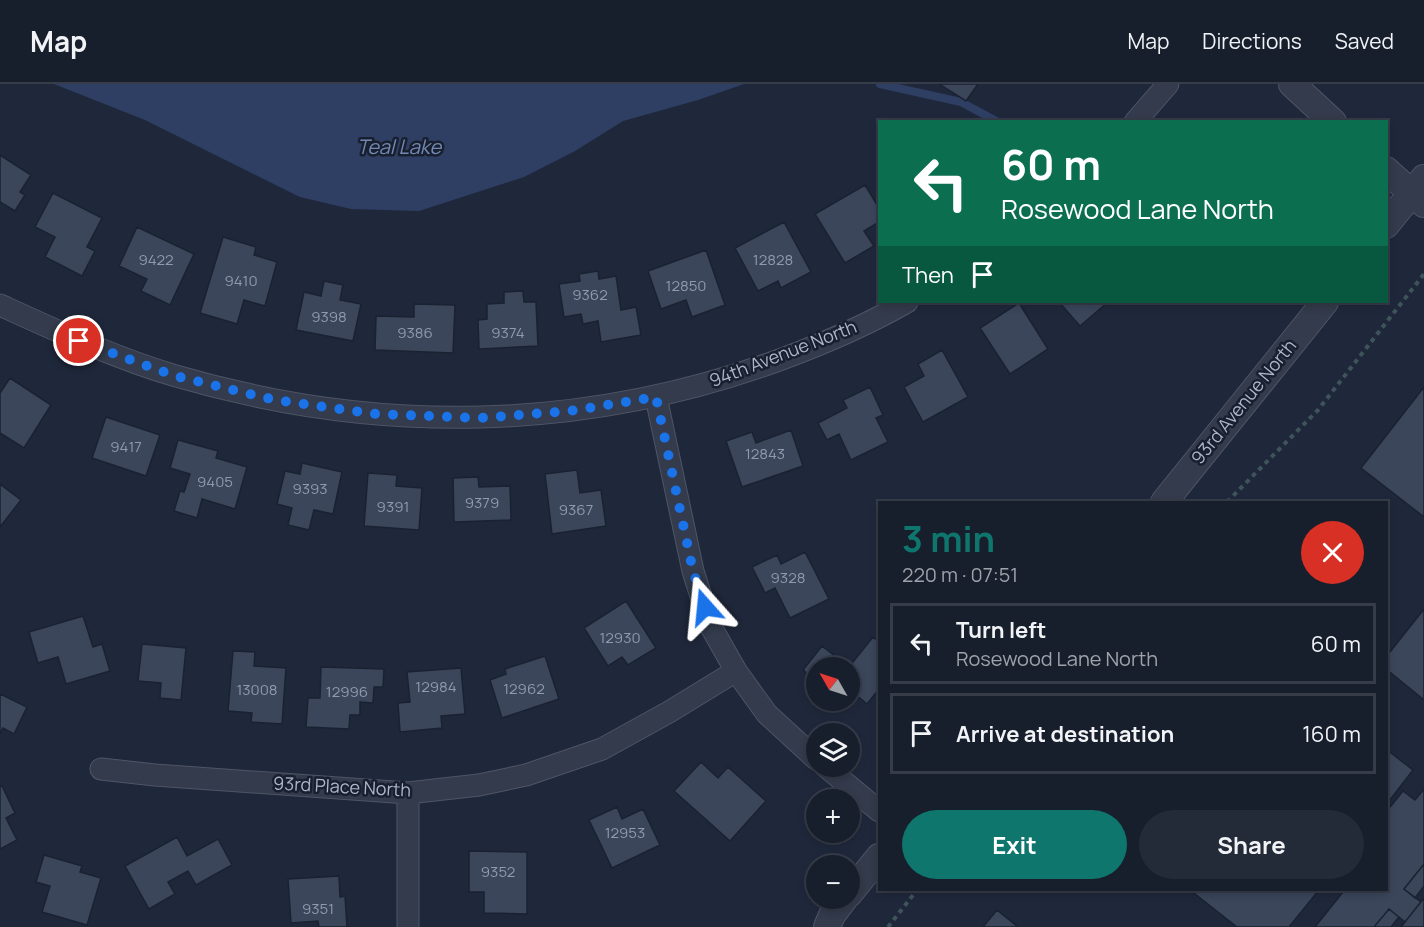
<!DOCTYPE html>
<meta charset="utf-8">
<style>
body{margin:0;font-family:Manrope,sans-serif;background:#242b38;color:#f1f3f6;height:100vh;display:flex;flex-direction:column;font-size:22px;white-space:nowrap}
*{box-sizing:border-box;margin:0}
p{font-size:20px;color:#9ea2a9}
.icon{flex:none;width:33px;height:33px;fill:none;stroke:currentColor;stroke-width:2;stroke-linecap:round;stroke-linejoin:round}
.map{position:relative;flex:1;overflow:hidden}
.side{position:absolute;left:878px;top:417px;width:510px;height:390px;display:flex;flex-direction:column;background:#171e2c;border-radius:0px;box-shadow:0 3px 9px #0003,0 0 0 2px #363c48}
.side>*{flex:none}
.hud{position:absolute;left:878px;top:36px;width:510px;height:183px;border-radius:0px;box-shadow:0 3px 9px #0003,0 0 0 2px #363c48;background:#0b6e4f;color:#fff;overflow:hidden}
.needle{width:39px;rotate:309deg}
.fabs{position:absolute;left:806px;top:573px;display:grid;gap:12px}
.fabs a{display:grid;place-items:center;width:54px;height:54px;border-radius:50%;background:#171e2c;box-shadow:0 3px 9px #0003,0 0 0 2px #363c48;font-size:30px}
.pin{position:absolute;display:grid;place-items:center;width:51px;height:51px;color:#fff;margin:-26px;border:3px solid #fff;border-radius:50%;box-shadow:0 2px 6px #0007}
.me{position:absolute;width:66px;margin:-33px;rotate:342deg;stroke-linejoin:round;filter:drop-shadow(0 0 4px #0008)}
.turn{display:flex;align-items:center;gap:21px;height:126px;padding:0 24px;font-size:27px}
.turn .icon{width:78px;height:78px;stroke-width:2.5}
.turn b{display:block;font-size:42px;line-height:51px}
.then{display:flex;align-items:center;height:57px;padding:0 24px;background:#0003;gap:12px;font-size:22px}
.round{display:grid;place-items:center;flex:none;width:63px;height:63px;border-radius:32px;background:#242b38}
.summary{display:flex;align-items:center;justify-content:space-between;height:102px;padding:0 24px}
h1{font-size:36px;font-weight:700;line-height:45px;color:#0f766e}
.button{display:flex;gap:12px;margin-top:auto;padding:12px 24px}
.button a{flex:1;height:69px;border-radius:36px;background:#0f766e;color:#fff;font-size:24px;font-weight:700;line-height:69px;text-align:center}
.button a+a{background:#242b38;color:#f1f3f6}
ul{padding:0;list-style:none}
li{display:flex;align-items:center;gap:18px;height:81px;margin:0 12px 9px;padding:0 12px;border:3px solid #363c48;border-radius:0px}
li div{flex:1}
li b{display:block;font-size:22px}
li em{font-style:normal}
header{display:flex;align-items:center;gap:36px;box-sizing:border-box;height:84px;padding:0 30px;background:#171e2c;border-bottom:2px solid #363c48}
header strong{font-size:28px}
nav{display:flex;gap:33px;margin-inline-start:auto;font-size:21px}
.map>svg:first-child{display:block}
.water{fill:#2f3f63}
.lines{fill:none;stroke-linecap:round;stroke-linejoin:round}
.stream{stroke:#2f3f63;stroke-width:8}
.building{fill:#3b465b;stroke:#1a2232;stroke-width:1.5}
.minor-casing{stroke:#4e5566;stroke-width:23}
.tertiary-casing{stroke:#4e5566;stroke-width:28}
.path{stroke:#3f545a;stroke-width:4;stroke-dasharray:4.5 4.5;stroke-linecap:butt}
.minor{stroke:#333b4c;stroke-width:21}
.tertiary{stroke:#333b4c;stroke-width:26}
.route{stroke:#1a73e8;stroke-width:10;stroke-dasharray:0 18}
.labels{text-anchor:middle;stroke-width:5;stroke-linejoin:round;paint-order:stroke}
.number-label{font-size:15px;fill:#9199ad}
.street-label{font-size:18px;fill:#aeb5c8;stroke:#182030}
.water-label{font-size:20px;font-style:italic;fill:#7388b3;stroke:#182030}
</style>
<header>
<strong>Map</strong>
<nav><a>Map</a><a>Directions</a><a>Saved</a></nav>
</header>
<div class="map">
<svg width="1424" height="843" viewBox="0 0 1424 843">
<rect width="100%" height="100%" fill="#1f283b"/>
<path class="water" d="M 54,0 L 744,0 L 698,16 L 623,37 L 575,67 L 524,93 L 419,127 L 351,125 L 300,113 L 145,36 Z"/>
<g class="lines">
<path class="stream" d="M 880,0 L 961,18 L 998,38"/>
</g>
<path class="building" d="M 939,0 L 978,0 L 966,17 Z
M 0,71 L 31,91 L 20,108 L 25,111 L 15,127 L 0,118 Z
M 865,101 L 879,124 L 879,138 L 864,147 L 874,162 L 845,179 L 815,130 Z
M 53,109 L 102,134 L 87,163 L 95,167 L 82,192 L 45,173 L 55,153 L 35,143 Z
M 784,138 L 811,188 L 781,204 L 778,197 L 758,207 L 735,164 Z
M 137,143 L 194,170 L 170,221 L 141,207 L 147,195 L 119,182 Z
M 223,153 L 256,163 L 254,171 L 277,178 L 265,222 L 244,216 L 237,240 L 200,229 Z
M 706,166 L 725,221 L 692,233 L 686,216 L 661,225 L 648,187 Z
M 598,187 L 599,195 L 616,192 L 621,226 L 636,223 L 641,251 L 601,258 L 598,237 L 583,240 L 581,230 L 564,233 L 559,200 L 580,197 L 579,190 Z
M 324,197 L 343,201 L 340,216 L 361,220 L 353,257 L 296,246 L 304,208 L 321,212 Z
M 523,207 L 524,218 L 536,218 L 538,262 L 479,265 L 478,236 L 487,235 L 487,220 L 504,219 L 504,208 Z
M 1059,218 L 1108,218 L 1080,242 Z
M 1019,219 L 1048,265 L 1010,290 L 980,244 Z
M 414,220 L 455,221 L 453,269 L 375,266 L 376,232 L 414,233 Z
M 942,266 L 968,313 L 923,338 L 904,303 L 924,292 L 918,280 Z
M 10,294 L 51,321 L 24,364 L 0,349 L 0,309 Z
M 870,303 L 883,331 L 876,334 L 888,358 L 851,376 L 839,350 L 827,356 L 818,339 L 847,324 L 843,316 Z
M 1424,303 L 1424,433 L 1361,384 Z
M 106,333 L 160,351 L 146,392 L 92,374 Z
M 791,346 L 803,382 L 742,403 L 726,357 L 752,348 L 756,359 Z
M 178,356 L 218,367 L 216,374 L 247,383 L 235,425 L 202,415 L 197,434 L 174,427 L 180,407 L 184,408 L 190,390 L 170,384 Z
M 302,379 L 342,388 L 333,430 L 314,426 L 309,446 L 288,441 L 292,424 L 277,420 L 285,387 L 300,390 Z
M 577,386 L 580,409 L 601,406 L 606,442 L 552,450 L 545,390 Z
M 368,389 L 397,391 L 396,402 L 422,404 L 419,446 L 364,442 Z
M 478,393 L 479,403 L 510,402 L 511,436 L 454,438 L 453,394 Z
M 0,400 L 21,416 L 0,443 Z
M 805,468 L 829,515 L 790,534 L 775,504 L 765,509 L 752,483 L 777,471 L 781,480 Z
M 626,517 L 656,564 L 628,581 L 622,573 L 608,582 L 584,544 Z
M 1424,525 L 1424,616 L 1386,585 L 1386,573 Z
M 83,532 L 93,563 L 102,560 L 110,587 L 66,600 L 58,573 L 38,579 L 29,548 Z
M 873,553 L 879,558 L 879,605 L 867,620 L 849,605 L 849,584 L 816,584 L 816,596 L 803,586 L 822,562 L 849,583 Z
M 142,560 L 186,564 L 181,616 L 160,614 L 161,599 L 138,597 Z
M 233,567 L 255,568 L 254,582 L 286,584 L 282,640 L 251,638 L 252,629 L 228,627 Z
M 545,572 L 559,615 L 502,634 L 490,596 L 506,590 L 505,585 Z
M 321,583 L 384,585 L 383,603 L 374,603 L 373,619 L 360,618 L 360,631 L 350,631 L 349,645 L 306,643 L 308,614 L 320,614 Z
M 461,584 L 465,630 L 441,632 L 442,644 L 400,648 L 398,619 L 410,618 L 407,588 Z
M 0,610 L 27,623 L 14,650 L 3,644 L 0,650 Z
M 1386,665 L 1413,686 L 1386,721 Z
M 701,678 L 718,694 L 728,683 L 766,717 L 730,757 L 674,707 Z
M 0,702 L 2,702 L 15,729 L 6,734 L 17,756 L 0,765 Z
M 1424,705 L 1424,780 L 1404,805 L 1421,818 L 1405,838 L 1389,825 L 1374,843 L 1315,843 L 1343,808 L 1339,806 L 1386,806 L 1386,728 L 1403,707 L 1415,716 Z
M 617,723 L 622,735 L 643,725 L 660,761 L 612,784 L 589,736 Z
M 177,753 L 187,772 L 218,755 L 232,781 L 196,801 L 188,787 L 168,798 L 175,810 L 149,825 L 125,782 Z
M 469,767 L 527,768 L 527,830 L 484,829 L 484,808 L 469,808 Z
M 44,771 L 82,782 L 80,788 L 101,794 L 87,841 L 42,828 L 50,802 L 36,798 Z
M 1424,780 L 1424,802 L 1415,814 L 1404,805 Z
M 339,792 L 340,813 L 345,812 L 347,843 L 319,843 L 318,837 L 291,839 L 288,795 Z
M 1190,806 L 1319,806 L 1289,843 L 1237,843 Z
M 1424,814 L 1424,843 L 1401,843 L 1405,838 Z
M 1389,825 L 1399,833 L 1391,843 L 1374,843 Z
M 997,826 L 1018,843 L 983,843 Z"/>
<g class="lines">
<defs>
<path id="minor" d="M 1135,38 L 1168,0
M 0,221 C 57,247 115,274 176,292 C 378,351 584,348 782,275 C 825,259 867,241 907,218
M 656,313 L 693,487 L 710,541 L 736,587 L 767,630 L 816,675
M 825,682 L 879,727
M 101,685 L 155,691 L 408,709 L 479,701 L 526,691 L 602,665 L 669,628 L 736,587
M 408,709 L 408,843"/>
<path id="tertiary" d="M 1292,0 L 1333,38
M 1386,86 L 1424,120
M 1386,141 L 1424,94
M 1164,418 L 1325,218
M 849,810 L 879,773
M 827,843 L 832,831 L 845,814"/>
</defs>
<use href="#minor" class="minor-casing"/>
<use href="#tertiary" class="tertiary-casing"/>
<path class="path" d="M 1227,418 L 1318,326 L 1424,190
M 888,843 L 917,806"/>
<use href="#minor" class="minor"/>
<use href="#tertiary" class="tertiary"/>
</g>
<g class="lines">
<path class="route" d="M 79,257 L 175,292 L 275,316 L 376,330 L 480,334 L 570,327 L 656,313 L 693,487 L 705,523"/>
</g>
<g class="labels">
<g class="number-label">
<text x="156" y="181">9422</text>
<text x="773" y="181">12828</text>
<text x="241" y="202">9410</text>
<text x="686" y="207">12850</text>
<text x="590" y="216">9362</text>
<text x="329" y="238">9398</text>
<text x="415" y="254">9386</text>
<text x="508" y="254">9374</text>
<text x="126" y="368">9417</text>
<text x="765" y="375">12843</text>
<text x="215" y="403">9405</text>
<text x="310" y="410">9393</text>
<text x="482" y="424">9379</text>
<text x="393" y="428">9391</text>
<text x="576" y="431">9367</text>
<text x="788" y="499">9328</text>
<text x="620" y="559">12930</text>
<text x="436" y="608">12984</text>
<text x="524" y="610">12962</text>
<text x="257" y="611">13008</text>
<text x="347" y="613">12996</text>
<text x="625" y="754">12953</text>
<text x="498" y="793">9352</text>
<text x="318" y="830">9351</text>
</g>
<g class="street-label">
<text transform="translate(783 270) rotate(-21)" y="6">94th Avenue North</text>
<text transform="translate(1244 318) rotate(-51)" y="6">93rd Avenue North</text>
<text transform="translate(342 703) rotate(3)" y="6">93rd Place North</text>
</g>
<g class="water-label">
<text x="399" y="70">Teal Lake</text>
</g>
</g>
</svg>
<div class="fabs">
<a><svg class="needle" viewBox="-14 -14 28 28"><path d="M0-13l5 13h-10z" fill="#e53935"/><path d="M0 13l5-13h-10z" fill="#9ea2a9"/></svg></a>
<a><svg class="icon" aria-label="layers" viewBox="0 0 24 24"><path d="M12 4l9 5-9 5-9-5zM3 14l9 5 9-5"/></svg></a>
<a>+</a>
<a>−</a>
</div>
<div class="pin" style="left:79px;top:257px;background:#d93025"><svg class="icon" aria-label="arrive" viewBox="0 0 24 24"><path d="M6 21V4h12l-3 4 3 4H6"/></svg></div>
<svg class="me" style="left:705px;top:523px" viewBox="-20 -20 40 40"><path d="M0-17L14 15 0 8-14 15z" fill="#1a73e8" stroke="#fff" stroke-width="4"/></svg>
<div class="hud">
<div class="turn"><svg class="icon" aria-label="left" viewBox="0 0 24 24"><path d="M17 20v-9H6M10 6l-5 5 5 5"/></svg><div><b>60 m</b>Rosewood Lane North</div></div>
<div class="then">Then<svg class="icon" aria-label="arrive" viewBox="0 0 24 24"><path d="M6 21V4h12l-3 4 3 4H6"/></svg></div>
</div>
<section class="side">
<div class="summary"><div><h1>3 min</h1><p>220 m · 07:51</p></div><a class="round" style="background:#d93025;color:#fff"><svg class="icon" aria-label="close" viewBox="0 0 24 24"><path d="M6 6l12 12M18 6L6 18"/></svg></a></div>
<ul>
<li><svg class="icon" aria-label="left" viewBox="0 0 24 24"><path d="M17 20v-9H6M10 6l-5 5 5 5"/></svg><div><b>Turn left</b><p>Rosewood Lane North</p></div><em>60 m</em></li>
<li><svg class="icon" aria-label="arrive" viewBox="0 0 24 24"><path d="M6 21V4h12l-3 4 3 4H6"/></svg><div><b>Arrive at destination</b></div><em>160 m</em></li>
</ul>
<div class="button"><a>Exit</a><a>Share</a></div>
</section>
</div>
